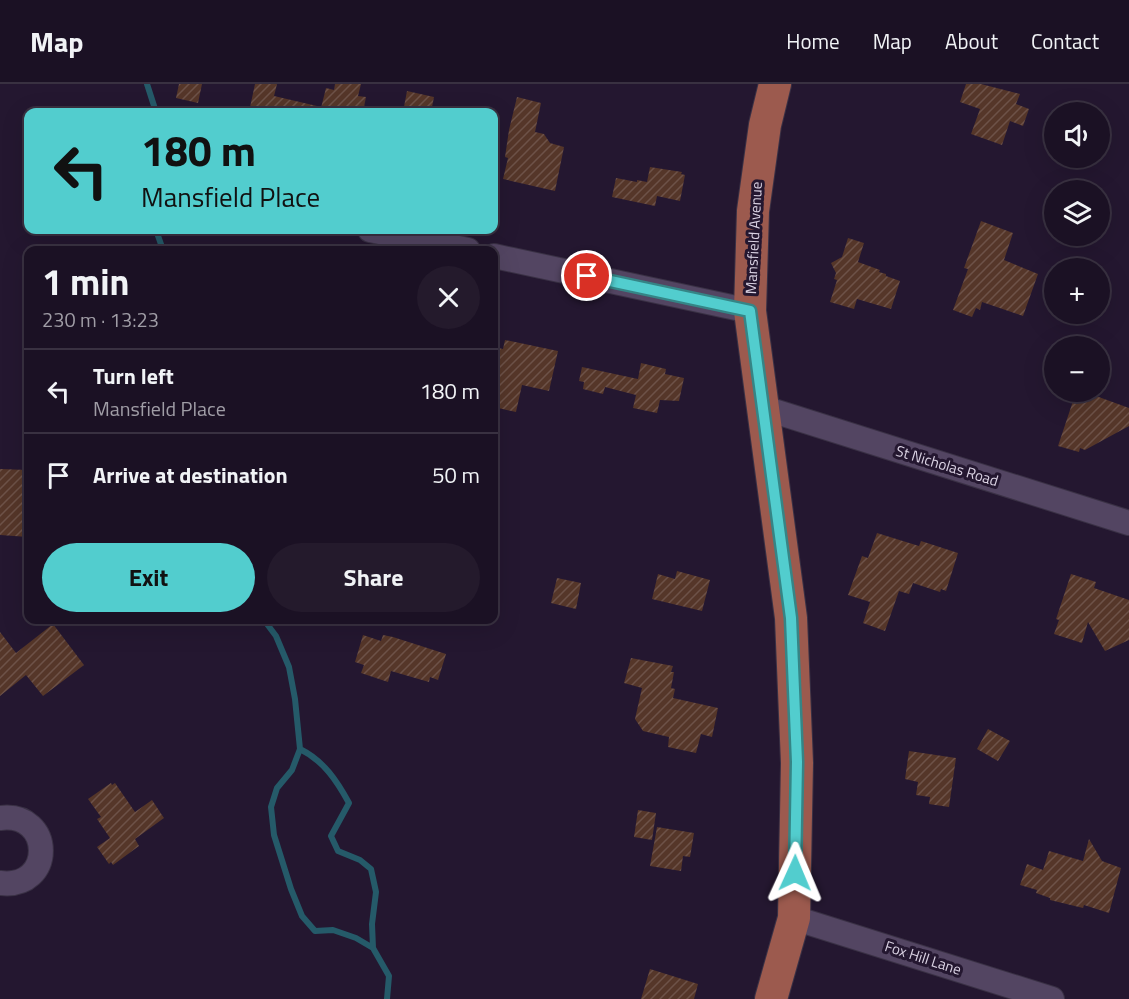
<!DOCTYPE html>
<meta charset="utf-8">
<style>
body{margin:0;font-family:"Titillium Web",sans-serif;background:#241a2c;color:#f1f3f6;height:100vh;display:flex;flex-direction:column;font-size:22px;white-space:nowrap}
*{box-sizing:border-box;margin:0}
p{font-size:20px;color:#a09da6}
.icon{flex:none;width:33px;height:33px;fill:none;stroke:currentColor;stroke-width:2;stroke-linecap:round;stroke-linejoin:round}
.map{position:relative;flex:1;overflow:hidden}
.drawer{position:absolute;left:24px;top:162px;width:474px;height:378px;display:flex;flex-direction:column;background:#1b1124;border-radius:12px;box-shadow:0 6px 24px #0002,0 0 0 2px #393141}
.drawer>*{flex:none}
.guide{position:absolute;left:24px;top:24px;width:474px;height:126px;border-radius:12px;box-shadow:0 6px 24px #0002,0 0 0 2px #393141;background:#52cdce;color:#111;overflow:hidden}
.tools{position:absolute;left:1044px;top:18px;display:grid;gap:12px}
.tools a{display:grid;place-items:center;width:66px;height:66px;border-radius:50%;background:#1b1124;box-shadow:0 6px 24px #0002,0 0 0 2px #393141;font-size:30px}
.pin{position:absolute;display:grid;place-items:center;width:51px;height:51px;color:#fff;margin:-26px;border:3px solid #fff;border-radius:50%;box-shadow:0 2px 6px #0007}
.me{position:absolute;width:66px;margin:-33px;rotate:1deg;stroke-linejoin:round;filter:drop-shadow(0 0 4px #0008)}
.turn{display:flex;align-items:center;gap:21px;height:126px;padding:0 18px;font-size:27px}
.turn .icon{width:78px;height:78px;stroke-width:2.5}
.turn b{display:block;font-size:42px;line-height:51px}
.round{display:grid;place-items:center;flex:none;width:63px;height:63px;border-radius:32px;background:#241a2c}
.head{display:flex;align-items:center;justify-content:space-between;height:102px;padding:0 18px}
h1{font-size:36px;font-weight:700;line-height:45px}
.cta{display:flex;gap:12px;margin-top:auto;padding:12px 18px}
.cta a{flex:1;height:69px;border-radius:36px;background:#52cdce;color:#111;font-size:24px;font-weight:700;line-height:69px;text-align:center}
.cta a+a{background:#241a2c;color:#f1f3f6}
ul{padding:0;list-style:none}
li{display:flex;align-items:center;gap:18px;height:84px;padding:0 18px;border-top:2px solid #393141}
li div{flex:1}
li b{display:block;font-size:22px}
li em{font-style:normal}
header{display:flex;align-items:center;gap:36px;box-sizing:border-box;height:84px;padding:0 30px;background:#1b1124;border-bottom:2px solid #393141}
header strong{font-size:28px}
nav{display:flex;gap:33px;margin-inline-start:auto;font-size:21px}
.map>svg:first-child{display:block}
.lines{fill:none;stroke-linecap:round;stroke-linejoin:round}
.stream{stroke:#255a69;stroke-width:6}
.building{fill:url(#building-hatch)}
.minor-casing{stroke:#3a3145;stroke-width:26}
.major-casing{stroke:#3a3145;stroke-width:34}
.minor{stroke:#534562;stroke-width:24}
.major{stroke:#9c5a4e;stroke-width:32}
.route-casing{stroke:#358586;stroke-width:15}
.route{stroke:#52cdce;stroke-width:10}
.labels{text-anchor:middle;stroke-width:6;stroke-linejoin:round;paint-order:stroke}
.street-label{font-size:15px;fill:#dad2e3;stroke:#241730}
</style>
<header>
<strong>Map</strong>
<nav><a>Home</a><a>Map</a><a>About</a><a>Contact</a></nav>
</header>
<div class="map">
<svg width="1129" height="915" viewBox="0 0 1129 915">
<defs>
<pattern id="building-hatch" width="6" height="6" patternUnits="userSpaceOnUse" patternTransform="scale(1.5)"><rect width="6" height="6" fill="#553629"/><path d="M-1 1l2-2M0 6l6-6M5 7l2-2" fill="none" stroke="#6d5248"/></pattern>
</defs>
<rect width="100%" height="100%" fill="#241730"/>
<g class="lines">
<path class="stream" d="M 147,0 L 156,28
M 156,146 L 163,166
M 264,536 L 276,552 L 289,583 L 295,615 L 300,665 L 292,686 L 277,704 L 271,723 L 274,751 L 291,805 L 302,832 L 315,847 L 333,846 L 356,854 L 373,864 L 389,892 L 387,915
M 300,665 C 324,677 337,697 349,719 L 331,752 L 338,767 L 360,776 L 371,785 L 376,808 L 372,840 L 373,864"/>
</g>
<path class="building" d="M 179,0 L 202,0 L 198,19 L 176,14 Z
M 255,0 L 277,0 L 274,12 L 317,22 L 316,28 L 249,28 Z
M 335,0 L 361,0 L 358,12 L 366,13 L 363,28 L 320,28 L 326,4 L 334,6 Z
M 966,0 L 981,0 L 1020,10 L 1016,20 L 1029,25 L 1023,42 L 1010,37 L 1002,61 L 971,50 L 980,25 L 960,18 Z
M 407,7 L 434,13 L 431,28 L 403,28 Z
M 517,13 L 541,19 L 535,48 L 544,50 L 550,59 L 564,63 L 555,107 L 503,95 L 508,74 L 505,73 L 509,46 Z
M 650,83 L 682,88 L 681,90 L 685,91 L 680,117 L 657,112 L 655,122 L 612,113 L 616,94 L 637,98 L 637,96 L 647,98 Z
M 981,137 L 1013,149 L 1004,176 L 1038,190 L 1023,232 L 982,218 L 980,226 L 976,224 L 972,233 L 953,226 L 968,185 L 964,184 Z
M 848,154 L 864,159 L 858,178 L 880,186 L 879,188 L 886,190 L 886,192 L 900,197 L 891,225 L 857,215 L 854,225 L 830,218 L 837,196 L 834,195 L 836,189 L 831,179 L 842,173 Z
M 505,256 L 558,267 L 549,307 L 522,301 L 516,328 L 494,323 L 494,263 L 503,265 Z
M 641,279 L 666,285 L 665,290 L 684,294 L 679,317 L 660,316 L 657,329 L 633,324 L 636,311 L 605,303 L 603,310 L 583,305 L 584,298 L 579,297 L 582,283 L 638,295 Z
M 1076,308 L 1085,308 L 1129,324 L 1129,342 L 1085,366 L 1080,364 L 1079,368 L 1058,362 Z
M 0,385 L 28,386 L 28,453 L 0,451 Z
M 877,449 L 919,462 L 921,457 L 958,469 L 946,507 L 941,505 L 940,508 L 913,499 L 909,510 L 899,507 L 885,547 L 863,539 L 870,518 L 848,511 L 862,472 L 868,474 Z
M 677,487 L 710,496 L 702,527 L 652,515 L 658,490 L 675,495 Z
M 1071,490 L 1096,498 L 1094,504 L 1129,516 L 1129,556 L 1105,567 L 1088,538 L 1082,559 L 1054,550 L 1059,536 L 1056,535 Z
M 557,494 L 581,499 L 576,525 L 551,519 Z
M 53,540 L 84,581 L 43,612 L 26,591 L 0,612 L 0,548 L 16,569 Z
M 363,551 L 381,557 L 383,551 L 393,553 L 446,570 L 438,596 L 430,593 L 429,598 L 391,587 L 388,598 L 361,589 L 364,581 L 355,578 Z
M 631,574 L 673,582 L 671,588 L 674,588 L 671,604 L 675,605 L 673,614 L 718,624 L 712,653 L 701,650 L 696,669 L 668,663 L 669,653 L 643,647 L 635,635 L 642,604 L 624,599 Z
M 988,645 L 1010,657 L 998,677 L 977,665 Z
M 909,667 L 956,674 L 949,723 L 929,720 L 930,713 L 916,711 L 918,698 L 905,695 Z
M 111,699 L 112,701 L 115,699 L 135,728 L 152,716 L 164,734 L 135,755 L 139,762 L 113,781 L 111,778 L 109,780 L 97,763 L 110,754 L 97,735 L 101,733 L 88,715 Z
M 638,726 L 656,729 L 652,756 L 634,753 Z
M 657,743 L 694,749 L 690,773 L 683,772 L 681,787 L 650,782 Z
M 1089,755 L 1102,777 L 1121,784 L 1109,829 L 1084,821 L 1083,824 L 1050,816 L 1050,814 L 1036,809 L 1037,806 L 1020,801 L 1027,780 L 1043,786 L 1049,767 L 1083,777 Z
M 650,885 L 698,900 L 694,915 L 641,915 Z"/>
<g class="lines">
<defs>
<path id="minor" d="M 370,146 L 468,166
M 494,172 L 750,227
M 764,324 L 1129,439
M 0,734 C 54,727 55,806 0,799
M 794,834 L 1052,915"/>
<path id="major" d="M 771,915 L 794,834 L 797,679 L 791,534 L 750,227 L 753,127 L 765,41 L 775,0"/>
</defs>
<use href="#minor" class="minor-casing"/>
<use href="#major" class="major-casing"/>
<use href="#minor" class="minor"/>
<use href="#major" class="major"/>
</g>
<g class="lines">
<defs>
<path id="route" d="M 587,192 L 750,227 L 791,534 L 797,678 L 795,789"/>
</defs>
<use href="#route" class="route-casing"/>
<use href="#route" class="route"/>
</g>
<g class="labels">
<g class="street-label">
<text transform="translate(754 154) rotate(-87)" y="5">Mansfield Avenue</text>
<text transform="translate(947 382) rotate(17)" y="5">St Nicholas Road</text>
<text transform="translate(923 874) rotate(18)" y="5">Fox Hill Lane</text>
</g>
</g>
</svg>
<div class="tools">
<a><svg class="icon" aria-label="sound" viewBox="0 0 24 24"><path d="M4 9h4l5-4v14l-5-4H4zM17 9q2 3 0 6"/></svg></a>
<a><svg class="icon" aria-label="layers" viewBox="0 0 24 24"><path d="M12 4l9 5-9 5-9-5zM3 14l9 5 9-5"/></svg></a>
<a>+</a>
<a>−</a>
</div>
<div class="pin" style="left:587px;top:192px;background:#d93025"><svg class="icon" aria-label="arrive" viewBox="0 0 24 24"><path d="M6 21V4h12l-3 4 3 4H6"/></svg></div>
<svg class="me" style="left:795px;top:789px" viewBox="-20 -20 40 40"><path d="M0-17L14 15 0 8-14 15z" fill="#52cdce" stroke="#fff" stroke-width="4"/></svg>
<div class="guide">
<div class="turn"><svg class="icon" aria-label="left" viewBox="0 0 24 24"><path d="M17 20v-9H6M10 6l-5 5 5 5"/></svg><div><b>180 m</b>Mansfield Place</div></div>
</div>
<section class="drawer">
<div class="head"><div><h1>1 min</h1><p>230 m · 13:23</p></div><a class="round"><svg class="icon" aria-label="close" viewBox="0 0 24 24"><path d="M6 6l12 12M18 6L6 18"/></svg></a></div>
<ul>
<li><svg class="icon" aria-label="left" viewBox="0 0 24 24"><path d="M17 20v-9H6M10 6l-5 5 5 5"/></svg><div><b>Turn left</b><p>Mansfield Place</p></div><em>180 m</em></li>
<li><svg class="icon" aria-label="arrive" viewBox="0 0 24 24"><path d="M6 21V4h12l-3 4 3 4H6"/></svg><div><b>Arrive at destination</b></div><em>50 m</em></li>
</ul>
<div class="cta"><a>Exit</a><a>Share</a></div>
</section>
</div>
